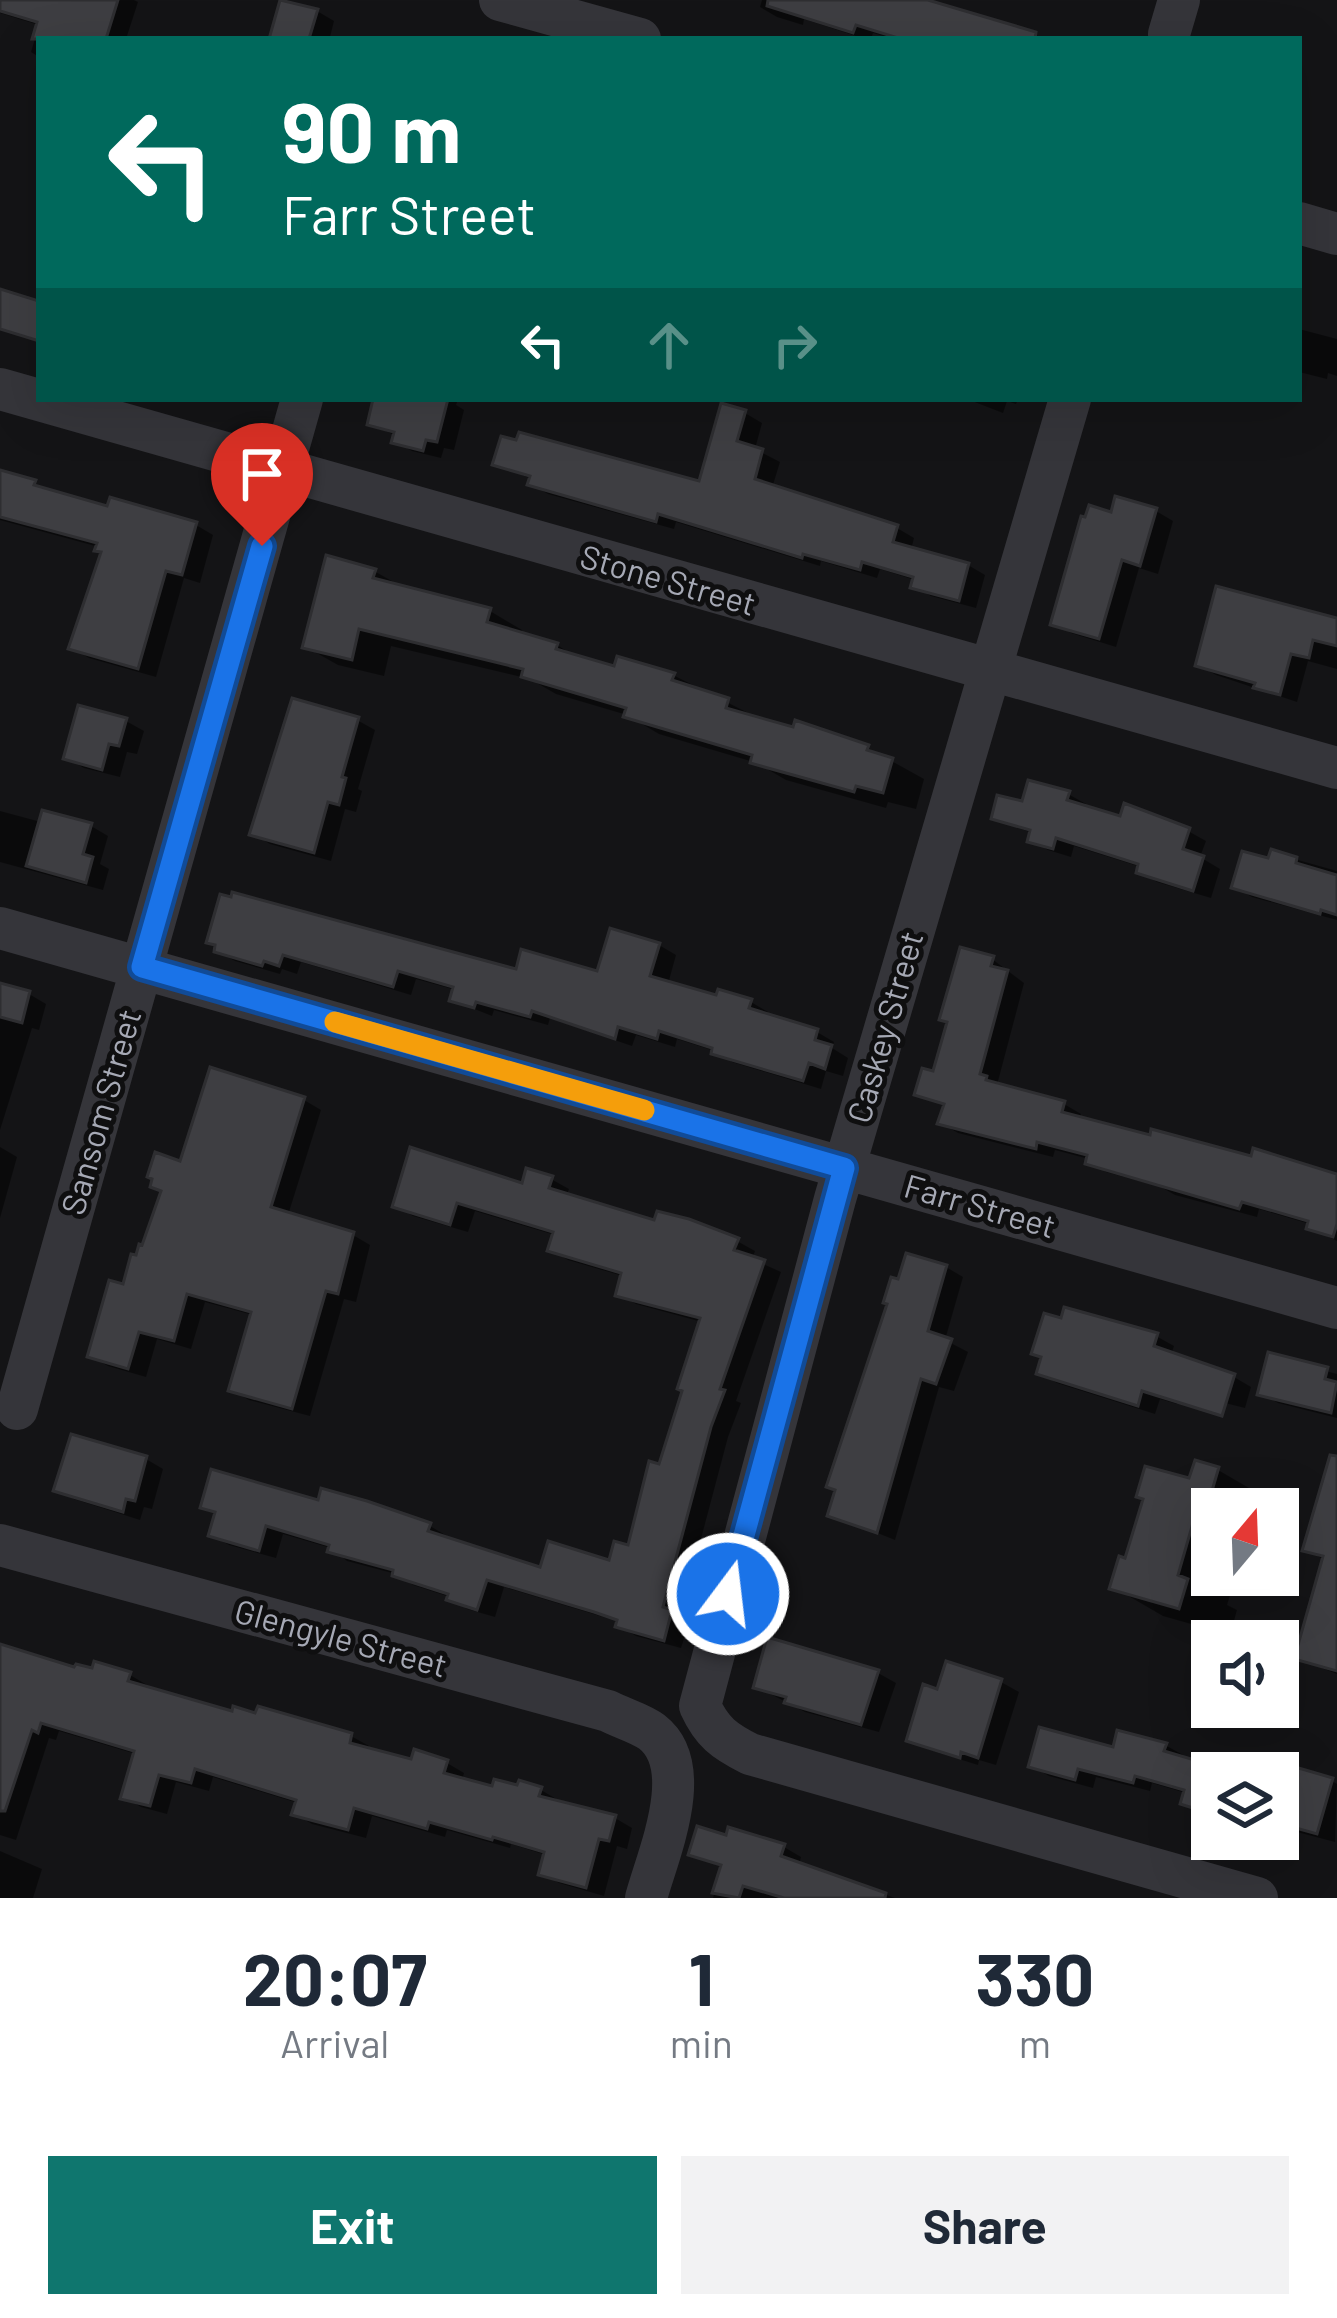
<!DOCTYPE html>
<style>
body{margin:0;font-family:Barlow,sans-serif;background:#f2f2f3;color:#1f2937;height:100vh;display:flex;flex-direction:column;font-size:45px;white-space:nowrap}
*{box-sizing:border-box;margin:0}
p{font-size:39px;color:#747a83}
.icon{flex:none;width:66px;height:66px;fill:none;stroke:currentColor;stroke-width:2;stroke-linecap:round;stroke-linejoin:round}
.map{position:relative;height:1898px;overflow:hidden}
.details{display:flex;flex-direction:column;background:#fff;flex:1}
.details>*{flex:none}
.top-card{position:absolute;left:36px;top:36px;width:1266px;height:366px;border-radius:0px;box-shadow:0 12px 48px #0002;background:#00695c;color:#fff;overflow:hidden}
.needle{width:78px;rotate:19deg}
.controls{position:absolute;left:1191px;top:1488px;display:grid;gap:24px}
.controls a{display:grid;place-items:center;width:108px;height:108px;border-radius:0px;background:#fff;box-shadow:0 12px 48px #0002;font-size:60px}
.pin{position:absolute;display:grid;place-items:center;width:102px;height:102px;color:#fff;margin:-123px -51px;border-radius:50% 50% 50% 0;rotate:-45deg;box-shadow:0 0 12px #0007}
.pin .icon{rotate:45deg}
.me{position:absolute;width:132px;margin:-66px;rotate:15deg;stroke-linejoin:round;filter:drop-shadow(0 0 9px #0008)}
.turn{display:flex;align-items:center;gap:42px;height:252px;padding:0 48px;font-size:54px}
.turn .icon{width:156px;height:156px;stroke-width:2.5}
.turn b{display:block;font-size:84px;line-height:102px}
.lanes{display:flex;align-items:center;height:114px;padding:0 48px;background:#0003;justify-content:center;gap:60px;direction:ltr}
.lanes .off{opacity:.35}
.eta{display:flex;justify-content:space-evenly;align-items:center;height:204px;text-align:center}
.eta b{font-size:72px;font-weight:700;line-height:84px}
.action{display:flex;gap:24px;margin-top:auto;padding:24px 48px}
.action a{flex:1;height:138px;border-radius:0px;background:#0f766e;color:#fff;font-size:48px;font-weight:700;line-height:138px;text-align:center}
.action a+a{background:#f2f2f3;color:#1f2937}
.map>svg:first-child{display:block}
.shadow{fill:#0007}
.building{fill:#3e3e42;stroke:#2e2e31;stroke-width:3}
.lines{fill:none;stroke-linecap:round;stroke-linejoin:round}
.minor{stroke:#35353a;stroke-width:42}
.route-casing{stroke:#114b97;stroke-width:30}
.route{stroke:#1a73e8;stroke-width:21}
.slow{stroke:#f59e0b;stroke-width:21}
.labels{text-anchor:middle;stroke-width:10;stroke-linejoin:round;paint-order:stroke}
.street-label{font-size:33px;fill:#a6a9b5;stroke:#0f0f10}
</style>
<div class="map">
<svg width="1337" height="1898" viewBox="0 0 1337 1898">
<rect width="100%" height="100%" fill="#141416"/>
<path class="shadow" d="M 0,0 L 134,0 L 138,2 L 126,39 L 39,39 L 39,57 L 31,52 L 39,25 L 0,13 Z
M 762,0 L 918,0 L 1047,39 L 894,39 L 873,33 L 871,39 L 865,39 L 804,19 L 803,25 L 777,17 L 760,7 Z
M 317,11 L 334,21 L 330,37 L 333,39 L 272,39 Z
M 1299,329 L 1337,339 L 1337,376 L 1328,373 L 1327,379 L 1299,372 Z
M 376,399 L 458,399 L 456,405 L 464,410 L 454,450 L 444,448 L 441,458 L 412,451 L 395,441 L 396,436 L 370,423 Z
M 967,399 L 1018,399 L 1016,404 L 1007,401 L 1003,413 Z
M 745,413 L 762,423 L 755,449 L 780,462 L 772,488 L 897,528 L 914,538 L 911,550 L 968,565 L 985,575 L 976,608 L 931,596 L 913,586 L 915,580 L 880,569 L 877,578 L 821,561 L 820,566 L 676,522 L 674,529 L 548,494 L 531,484 L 532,479 L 495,464 L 701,485 Z
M 0,473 L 34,483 L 53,493 L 109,509 L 196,525 L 213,535 L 200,583 L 184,578 L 156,677 L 89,658 L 72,648 L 104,553 L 99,547 L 0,520 Z
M 1156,511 L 1173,521 L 1158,574 L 1139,568 L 1116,647 L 1071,633 L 1054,623 L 1113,516 Z
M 374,571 L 406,589 L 490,611 L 522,630 L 520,635 L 557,645 L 581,660 L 616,670 L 673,675 L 760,719 L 795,731 L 820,730 L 868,748 L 924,779 L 916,809 L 888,802 L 886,808 L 786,780 L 757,763 L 659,734 L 627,715 L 556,694 L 530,679 L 391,646 L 384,676 L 338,665 L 306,647 Z
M 1337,621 L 1337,669 L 1308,661 L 1297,702 L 1216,675 L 1198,665 Z
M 80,709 L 126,721 L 144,731 L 137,754 L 127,752 L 120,777 L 84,768 L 66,758 Z
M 357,720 L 375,730 L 358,789 L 362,791 L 356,812 L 345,809 L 331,861 L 270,844 L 253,834 Z
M 1068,794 L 1086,804 L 1085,809 L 1188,831 L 1206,841 L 1200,857 L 1220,869 L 1211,898 L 1157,882 L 1139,872 L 1141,867 L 1074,846 L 1071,857 L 1048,850 L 1030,840 L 1032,833 L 994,818 Z
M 0,811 L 41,822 L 91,826 L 108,836 L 100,864 L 109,869 L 103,890 L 0,862 Z
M 1273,853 L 1337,871 L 1337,920 L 1252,897 L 1235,887 L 1270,862 Z
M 659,945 L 676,955 L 668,984 L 719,999 L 751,1002 L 768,1012 L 767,1016 L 817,1032 L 834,1042 L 832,1048 L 848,1058 L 843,1076 L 826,1071 L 821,1089 L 732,1062 L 715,1051 L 677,1039 L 675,1047 L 636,1035 L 632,1046 L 550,1018 L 548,1025 L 494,1010 L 492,1016 L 452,1000 L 456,990 L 416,979 L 411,995 L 301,962 L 297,974 L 282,969 L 280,974 L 235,961 L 217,951 L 218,946 L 518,972 L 599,974 Z
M 992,959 L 1024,983 L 997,1085 L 1064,1104 L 1081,1114 L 1079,1119 L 1337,1177 L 1337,1241 L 1309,1227 L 1310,1224 L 1259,1209 L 1257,1217 L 1175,1195 L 1161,1187 L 1106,1172 L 1089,1162 L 1089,1159 L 1055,1150 L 1053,1157 L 958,1133 L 941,1123 L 946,1107 L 917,1093 L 935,1075 Z
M 0,989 L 29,994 L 46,1004 L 39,1030 L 32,1028 L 0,1130 Z
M 304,1100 L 321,1110 L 288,1215 L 353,1235 L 370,1245 L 356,1302 L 344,1299 L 310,1416 L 249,1400 L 231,1390 L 253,1315 L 205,1302 L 191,1349 L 157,1339 L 146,1377 L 108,1366 L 91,1356 L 182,1165 Z
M 0,1147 L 17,1157 L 0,1218 Z
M 551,1179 L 569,1189 L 566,1197 L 656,1223 L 737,1241 L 755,1251 L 752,1259 L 781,1272 L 736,1401 L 741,1403 L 728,1437 L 680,1618 L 689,1623 L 681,1648 L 636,1636 L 619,1626 L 620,1622 L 504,1587 L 495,1617 L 467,1609 L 450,1597 L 413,1585 L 396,1574 L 347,1561 L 331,1548 L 283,1534 L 276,1558 L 229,1545 L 211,1535 L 217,1515 L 203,1507 L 320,1504 L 430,1526 L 447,1536 L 446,1540 L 542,1570 L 611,1564 L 630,1549 L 661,1467 L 702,1322 L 636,1304 L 618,1294 L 623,1276 L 568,1260 L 551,1250 L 555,1235 L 475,1211 L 468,1232 L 413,1216 L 396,1206 Z
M 946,1267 L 963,1277 L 945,1340 L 968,1352 L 954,1391 L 939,1387 L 895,1540 L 830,1514 Z
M 1156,1336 L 1174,1346 L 1171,1355 L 1234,1377 L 1251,1387 L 1245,1408 L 1181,1392 L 1177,1404 L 1160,1399 L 1155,1414 L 1057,1383 L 1039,1373 Z
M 1270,1356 L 1337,1374 L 1337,1418 L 1278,1403 L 1260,1393 Z
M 146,1459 L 163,1469 L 152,1509 L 144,1507 L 140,1520 L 74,1499 L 57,1489 Z
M 1218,1470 L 1268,1499 L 1265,1509 L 1212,1509 L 1212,1575 L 1236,1575 L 1227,1605 L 1237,1610 L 1230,1635 L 1163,1616 L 1113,1587 L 1127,1562 L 1146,1500 Z
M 1337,1482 L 1337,1674 L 1297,1658 L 1323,1559 L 1305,1549 Z
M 769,1640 L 878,1673 L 896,1683 L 879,1732 L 805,1712 L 757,1687 Z
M 0,1662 L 130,1675 L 147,1685 L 146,1689 L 234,1715 L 351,1736 L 369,1746 L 367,1751 L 413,1763 L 447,1763 L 464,1773 L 462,1781 L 494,1790 L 541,1790 L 558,1800 L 557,1803 L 615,1818 L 632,1828 L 627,1849 L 617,1846 L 604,1896 L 559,1883 L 542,1873 L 546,1855 L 511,1844 L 510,1848 L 447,1830 L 445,1837 L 372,1816 L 366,1838 L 312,1824 L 295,1814 L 298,1803 L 213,1777 L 209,1791 L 176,1782 L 167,1814 L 141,1807 L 124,1797 L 136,1754 L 59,1731 L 56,1740 L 49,1738 L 16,1840 L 0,1835 Z
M 948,1665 L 1001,1682 L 1019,1692 L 996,1765 L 979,1760 L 978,1765 L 927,1749 L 909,1739 L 939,1693 Z
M 1165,1745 L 1183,1755 L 1182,1759 L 1230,1773 L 1212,1773 L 1212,1816 L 1183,1802 L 1186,1793 L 1152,1783 L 1150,1791 L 1096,1777 L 1093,1788 L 1049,1776 L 1032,1766 Z
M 1332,1781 L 1337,1784 L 1335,1842 L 1278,1827 L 1278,1785 Z
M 784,1847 L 801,1857 L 799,1865 L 895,1898 L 713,1898 L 722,1867 L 692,1854 Z
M 0,1851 L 42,1869 L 33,1898 L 0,1898 Z"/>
<path class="building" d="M 0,0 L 118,0 L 106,39 L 32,39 L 37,22 L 0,11 Z
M 280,0 L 318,9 L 309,39 L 269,39 Z
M 768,0 L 928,0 L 1036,32 L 1035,39 L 901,39 L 856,25 L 853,33 L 767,6 Z
M 0,289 L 39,301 L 39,341 L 0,329 Z
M 373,399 L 448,399 L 437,442 L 426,440 L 423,451 L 391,443 L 394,432 L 367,425 Z
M 721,403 L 746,410 L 737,441 L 763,449 L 755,479 L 898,525 L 893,542 L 969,563 L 959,601 L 910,588 L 913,577 L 862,562 L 860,570 L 803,554 L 802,558 L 658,514 L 656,522 L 527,485 L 530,476 L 492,465 L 501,436 L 516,440 L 519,432 L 699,481 Z
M 0,470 L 36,480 L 34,485 L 107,506 L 110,497 L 197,522 L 182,575 L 166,571 L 138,669 L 68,649 L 101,552 L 94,551 L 97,543 L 0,517 Z
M 1115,496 L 1157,508 L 1140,566 L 1122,560 L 1099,639 L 1050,625 L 1081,516 L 1085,517 L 1089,505 L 1111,512 Z
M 326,555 L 376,569 L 373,578 L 491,608 L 487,622 L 558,643 L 556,649 L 614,666 L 617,656 L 675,673 L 672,680 L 729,698 L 726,708 L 793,727 L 795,720 L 869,745 L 867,750 L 893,758 L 883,793 L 856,786 L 854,792 L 750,763 L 752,755 L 623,717 L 626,708 L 521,677 L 523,669 L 359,629 L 352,660 L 302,648 Z
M 1216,586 L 1337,618 L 1337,646 L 1313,640 L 1309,658 L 1291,654 L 1280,695 L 1253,688 L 1255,683 L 1195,666 Z
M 292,698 L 359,717 L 342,777 L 346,778 L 339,805 L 328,802 L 314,853 L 249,835 Z
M 78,705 L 127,718 L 119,746 L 109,744 L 102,770 L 63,759 Z
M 1028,780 L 1070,791 L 1067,800 L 1120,816 L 1124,803 L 1190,828 L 1183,849 L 1204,856 L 1193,891 L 1136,873 L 1138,864 L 1056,838 L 1053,849 L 1027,842 L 1030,830 L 991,819 L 997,795 L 1022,801 Z
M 42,810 L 92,823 L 83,854 L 93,857 L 86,883 L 26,866 Z
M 1271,849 L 1297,857 L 1296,863 L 1337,875 L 1337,915 L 1321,910 L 1320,914 L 1231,888 L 1242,851 L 1268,858 Z
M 232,892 L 516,969 L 521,949 L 597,971 L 610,928 L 660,943 L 650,976 L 716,995 L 718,989 L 752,999 L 749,1008 L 818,1029 L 815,1040 L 832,1045 L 825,1069 L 809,1063 L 803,1081 L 711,1054 L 712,1048 L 659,1031 L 657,1039 L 618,1027 L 615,1039 L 532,1011 L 530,1017 L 476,1002 L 474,1008 L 449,1001 L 453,987 L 398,971 L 393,987 L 283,955 L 279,966 L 264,961 L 262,966 L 214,952 L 215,945 L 206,943 L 220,894 L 231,897 Z
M 960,947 L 994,956 L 991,966 L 1008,970 L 980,1074 L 987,1076 L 986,1080 L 1065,1101 L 1062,1112 L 1150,1135 L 1151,1129 L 1251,1156 L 1253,1148 L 1337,1174 L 1337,1224 L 1333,1237 L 1306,1229 L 1308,1221 L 1242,1202 L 1239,1209 L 1085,1164 L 1087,1155 L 1037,1142 L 1036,1149 L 937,1124 L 944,1104 L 914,1095 L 922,1068 L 933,1071 L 947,1022 L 939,1020 Z
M 0,983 L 30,991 L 22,1023 L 0,1017 Z
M 210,1067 L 305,1097 L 271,1207 L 354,1232 L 338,1294 L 326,1291 L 292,1409 L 228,1391 L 251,1312 L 187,1294 L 174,1341 L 139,1332 L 128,1369 L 87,1357 L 109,1280 L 123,1284 L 131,1254 L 136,1255 L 139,1244 L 142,1245 L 161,1191 L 150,1187 L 152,1179 L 147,1177 L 155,1152 L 180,1161 Z
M 410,1147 L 522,1183 L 526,1168 L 553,1176 L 549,1188 L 654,1220 L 657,1211 L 689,1219 L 739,1238 L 734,1250 L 765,1260 L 720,1389 L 725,1390 L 711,1427 L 663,1607 L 672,1610 L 664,1641 L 615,1627 L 617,1620 L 594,1612 L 487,1580 L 477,1610 L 446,1600 L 448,1594 L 392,1576 L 393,1570 L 327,1552 L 329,1545 L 266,1526 L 259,1551 L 208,1536 L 215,1512 L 200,1508 L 211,1469 L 318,1500 L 321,1488 L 367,1501 L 431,1523 L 428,1531 L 540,1567 L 548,1541 L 609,1560 L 614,1541 L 628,1545 L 649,1461 L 659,1464 L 682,1391 L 677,1389 L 700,1318 L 615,1296 L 621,1273 L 547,1251 L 553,1232 L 457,1203 L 450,1225 L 392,1207 Z
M 906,1253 L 947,1265 L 928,1331 L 952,1339 L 936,1384 L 921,1379 L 877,1533 L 827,1516 L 835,1490 L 826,1487 L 887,1304 L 883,1303 L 891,1277 L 898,1279 Z
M 1064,1307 L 1158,1333 L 1154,1346 L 1235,1374 L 1222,1416 L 1142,1391 L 1138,1406 L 1036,1374 L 1041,1357 L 1031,1354 L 1044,1313 L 1061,1318 Z
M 1268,1352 L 1328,1367 L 1325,1379 L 1337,1382 L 1331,1413 L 1257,1395 Z
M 71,1434 L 147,1456 L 135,1501 L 126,1499 L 123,1512 L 53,1491 Z
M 1330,1455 L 1337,1456 L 1337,1671 L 1294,1659 L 1323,1556 L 1302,1551 Z
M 1195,1460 L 1219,1467 L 1204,1518 L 1195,1516 L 1178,1575 L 1188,1579 L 1179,1609 L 1109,1589 L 1119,1556 L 1125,1558 L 1143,1499 L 1136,1497 L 1145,1466 L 1189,1478 Z
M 767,1637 L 879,1670 L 861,1725 L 784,1703 L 786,1697 L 753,1688 Z
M 0,1644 L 74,1667 L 76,1664 L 92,1668 L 94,1661 L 131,1672 L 128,1681 L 232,1711 L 233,1706 L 255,1713 L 258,1706 L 352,1733 L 350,1743 L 411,1759 L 414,1749 L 448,1760 L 444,1773 L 492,1786 L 494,1779 L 517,1785 L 519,1780 L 542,1787 L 539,1796 L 616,1815 L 609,1841 L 599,1839 L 586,1888 L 538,1875 L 544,1852 L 493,1837 L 492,1840 L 429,1822 L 427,1829 L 354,1808 L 348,1830 L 291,1815 L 296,1800 L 195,1769 L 191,1783 L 159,1775 L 150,1806 L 120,1799 L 134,1751 L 41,1723 L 38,1733 L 32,1730 L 5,1811 L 0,1811 Z
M 946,1661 L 1002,1679 L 978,1758 L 961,1752 L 960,1758 L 906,1741 L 923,1684 L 937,1689 Z
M 1039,1727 L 1113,1747 L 1117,1730 L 1167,1743 L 1164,1751 L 1212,1765 L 1212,1814 L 1180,1804 L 1184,1790 L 1135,1776 L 1133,1783 L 1078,1769 L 1075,1780 L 1028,1767 Z
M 1278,1762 L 1333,1778 L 1317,1834 L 1278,1823 Z
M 697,1826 L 726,1835 L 728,1827 L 785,1844 L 781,1856 L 886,1893 L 885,1898 L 784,1898 L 743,1886 L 739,1898 L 712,1893 L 721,1865 L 688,1855 Z"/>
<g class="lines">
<path class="minor" d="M 500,0 L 640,39
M 1169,34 L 1179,0
M 1299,223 L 1337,234
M 0,389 L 1337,768
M 1070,399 L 835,1199 L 700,1706 C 712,1732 724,1741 750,1754 L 1257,1898
M 0,928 L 1337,1308
M 17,1409 L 302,399
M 0,1545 L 608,1711 C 621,1718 640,1723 652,1732 C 697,1767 658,1854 646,1898"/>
</g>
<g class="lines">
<defs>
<path id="route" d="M 262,546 L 142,967 L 844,1168 L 728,1594"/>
</defs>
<use href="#route" class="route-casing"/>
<use href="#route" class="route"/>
<path class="slow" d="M 335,1022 L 644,1110"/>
</g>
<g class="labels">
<g class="street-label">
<text transform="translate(668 580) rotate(16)" y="12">Stone Street</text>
<text transform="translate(885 1027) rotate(-74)" y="12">Caskey Street</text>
<text transform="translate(101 1112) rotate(-74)" y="12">Sansom Street</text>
<text transform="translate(980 1206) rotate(16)" y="12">Farr Street</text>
<text transform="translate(341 1638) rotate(15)" y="12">Glengyle Street</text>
</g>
</g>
</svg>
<div class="controls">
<a><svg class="needle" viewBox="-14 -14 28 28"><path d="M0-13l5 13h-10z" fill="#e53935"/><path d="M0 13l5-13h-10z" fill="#747a83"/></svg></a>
<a><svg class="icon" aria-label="sound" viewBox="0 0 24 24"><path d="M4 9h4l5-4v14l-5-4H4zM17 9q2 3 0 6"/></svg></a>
<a><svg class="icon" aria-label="layers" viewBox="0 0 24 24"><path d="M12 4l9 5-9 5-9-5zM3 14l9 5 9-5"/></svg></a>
</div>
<div class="pin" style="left:262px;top:546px;background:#d93025"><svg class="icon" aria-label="arrive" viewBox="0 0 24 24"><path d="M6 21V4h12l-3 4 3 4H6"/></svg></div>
<svg class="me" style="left:728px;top:1594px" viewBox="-20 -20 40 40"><circle r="17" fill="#1a73e8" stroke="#fff" stroke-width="3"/><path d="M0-11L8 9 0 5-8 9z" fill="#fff"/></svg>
<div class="top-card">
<div class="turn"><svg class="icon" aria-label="left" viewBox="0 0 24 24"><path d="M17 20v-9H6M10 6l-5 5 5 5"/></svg><div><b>90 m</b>Farr Street</div></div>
<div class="lanes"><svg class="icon" aria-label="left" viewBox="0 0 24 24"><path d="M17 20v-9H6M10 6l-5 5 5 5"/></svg><svg class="icon off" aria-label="ahead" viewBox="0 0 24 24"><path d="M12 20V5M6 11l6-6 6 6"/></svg><svg class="icon off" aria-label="right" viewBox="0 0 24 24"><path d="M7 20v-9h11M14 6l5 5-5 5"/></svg></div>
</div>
</div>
<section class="details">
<div class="eta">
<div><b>20:07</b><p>Arrival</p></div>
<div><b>1</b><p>min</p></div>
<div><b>330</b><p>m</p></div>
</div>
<div class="action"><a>Exit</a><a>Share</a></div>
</section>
